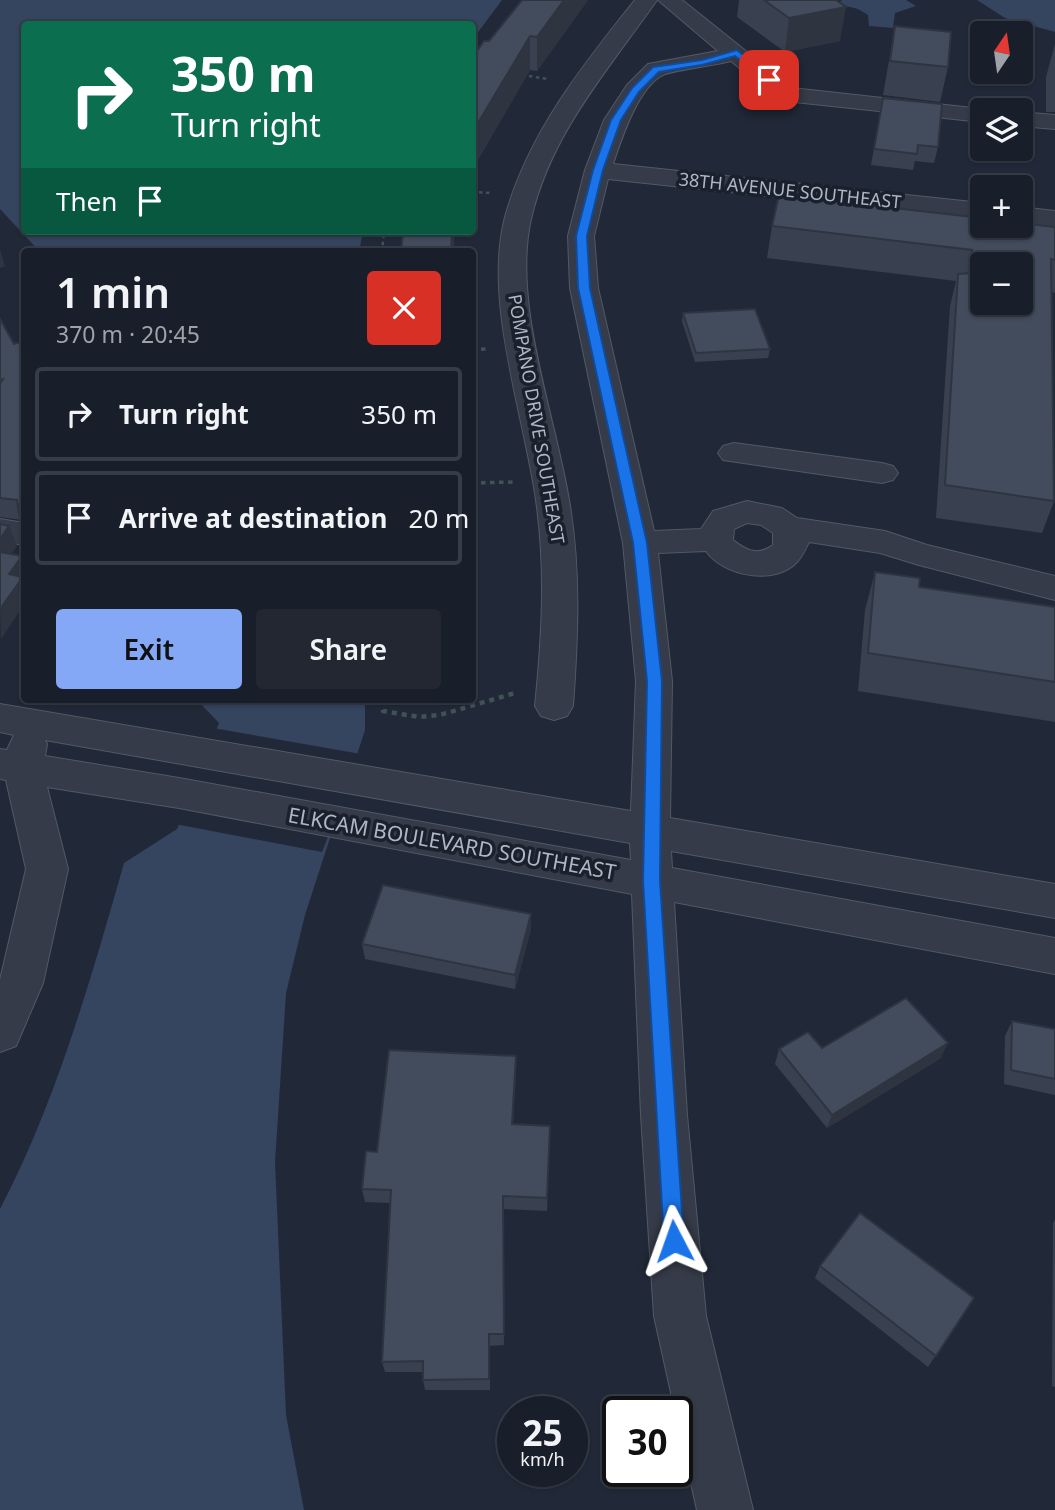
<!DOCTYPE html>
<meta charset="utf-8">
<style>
body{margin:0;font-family:"Noto Sans",sans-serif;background:#222732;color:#f1f3f6;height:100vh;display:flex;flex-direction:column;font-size:26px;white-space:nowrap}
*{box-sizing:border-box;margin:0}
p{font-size:23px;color:#9fa2a8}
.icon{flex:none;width:38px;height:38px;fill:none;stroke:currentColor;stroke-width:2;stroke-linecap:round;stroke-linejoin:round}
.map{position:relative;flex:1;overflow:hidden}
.panel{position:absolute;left:21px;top:248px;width:455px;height:455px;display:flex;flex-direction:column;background:#191f2a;border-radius:7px;box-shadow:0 2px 5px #0004,0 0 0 2px #373d47}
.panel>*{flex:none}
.hud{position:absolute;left:21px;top:21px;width:455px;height:214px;border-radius:7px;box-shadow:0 2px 5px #0004,0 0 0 2px #373d47;background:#0b6e4f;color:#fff;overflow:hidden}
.needle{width:46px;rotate:13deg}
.buttons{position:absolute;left:970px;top:21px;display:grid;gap:14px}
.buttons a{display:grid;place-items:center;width:63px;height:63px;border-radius:7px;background:#191f2a;box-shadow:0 2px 5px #0004,0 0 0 2px #373d47;font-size:35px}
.speed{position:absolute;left:497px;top:1396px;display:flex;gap:14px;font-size:35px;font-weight:700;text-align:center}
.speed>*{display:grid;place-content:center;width:91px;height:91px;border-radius:50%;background:#191f2a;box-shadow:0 2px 5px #0004,0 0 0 2px #373d47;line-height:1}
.speed small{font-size:18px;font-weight:400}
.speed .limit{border:4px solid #111;border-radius:10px;background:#fff;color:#111}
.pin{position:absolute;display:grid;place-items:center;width:60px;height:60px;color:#fff;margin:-30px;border-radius:14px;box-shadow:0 4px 10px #0006}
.me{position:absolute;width:77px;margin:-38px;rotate:356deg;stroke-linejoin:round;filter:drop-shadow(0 0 5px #0008)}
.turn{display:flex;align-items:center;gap:24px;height:147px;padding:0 35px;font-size:32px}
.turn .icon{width:91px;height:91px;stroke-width:2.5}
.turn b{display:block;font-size:49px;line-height:60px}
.then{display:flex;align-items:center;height:66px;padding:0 35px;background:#0003;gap:14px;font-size:26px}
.round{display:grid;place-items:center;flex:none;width:74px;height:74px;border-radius:7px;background:#222732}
.head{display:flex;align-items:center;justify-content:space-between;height:119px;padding:0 35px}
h1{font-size:42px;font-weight:600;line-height:52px}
.action{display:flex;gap:14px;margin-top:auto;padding:14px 35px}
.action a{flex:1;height:80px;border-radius:7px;background:#84a8f5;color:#111;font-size:28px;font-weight:600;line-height:80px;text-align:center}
.action a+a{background:#222732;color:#f1f3f6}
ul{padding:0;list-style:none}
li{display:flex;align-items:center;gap:21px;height:94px;margin:0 14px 10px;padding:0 21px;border:4px solid #373d47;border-radius:7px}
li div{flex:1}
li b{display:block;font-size:26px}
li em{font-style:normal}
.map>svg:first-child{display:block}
.water{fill:#35445f}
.pier{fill:#212938}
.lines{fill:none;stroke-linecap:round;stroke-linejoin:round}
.minor-casing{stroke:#525966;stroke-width:2}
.path-far2{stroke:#415256;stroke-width:2.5;stroke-dasharray:3.5 3.5;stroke-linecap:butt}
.path-far1{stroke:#415256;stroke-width:3.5;stroke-dasharray:4.5 4.5;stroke-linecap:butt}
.path{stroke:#415256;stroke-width:4.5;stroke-dasharray:5 5;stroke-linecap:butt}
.minor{fill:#353b48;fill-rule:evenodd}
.wall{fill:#394150}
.shaded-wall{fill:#2e3541}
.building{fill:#424c5d;stroke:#2e3541;stroke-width:2;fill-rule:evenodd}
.route{fill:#1a73e8;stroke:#114b97;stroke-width:2}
.labels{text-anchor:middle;stroke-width:7;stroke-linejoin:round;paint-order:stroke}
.far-street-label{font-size:18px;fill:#afb6c5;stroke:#1a212d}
.street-label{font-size:21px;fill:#afb6c5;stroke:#1a212d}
</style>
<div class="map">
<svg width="1055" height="1510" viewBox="0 0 1055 1510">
<rect width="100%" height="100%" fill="#212938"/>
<path class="water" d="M 0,0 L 502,0 L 473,39 L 472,24 L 24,24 L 24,231 L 363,231 L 359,252 L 40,252 L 0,209 Z
M 842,0 L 906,0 L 916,6 L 895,13 L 893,28 L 869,26 L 868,15 L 858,9 L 838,4 Z
M 977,0 L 1055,0 L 1055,32 L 1005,18 Z
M 197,700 L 365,700 L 365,730 L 305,915 L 286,993 L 275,1162 L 286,1415 L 304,1510 L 0,1510 L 0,1209 C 56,1102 91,979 124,863 L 177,829 L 219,723 Z"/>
<path class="pier" d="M 213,728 L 361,754 L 322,852 L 175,824 Z"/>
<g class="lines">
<defs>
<path id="minor" d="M 635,0 L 657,0 C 608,70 551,133 531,219 C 512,303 555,415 569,500 C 581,569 578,637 573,706 L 567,716 L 554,720 L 541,716 L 535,706 C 542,637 546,569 536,500 C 524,415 483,300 505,217 C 528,134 582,66 635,0 Z
M 658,0 L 682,0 L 792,88 L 991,110 L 982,110 L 982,122 L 785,101 L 777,99 L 731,61 C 712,66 681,69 665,74 C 639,84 621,140 613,164 L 982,203 L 982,219 L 608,179 L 594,236 L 598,288 L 654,531 L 701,529 L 713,511 L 747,501 L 782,508 L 797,518 L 885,531 L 927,545 L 1055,576 L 1055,600 L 919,565 L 880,553 L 809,542 C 806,548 802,557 797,562 C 775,586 723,576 706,551 L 658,553 L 672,681 L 670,818 L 1055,884 L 1055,918 L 671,851 L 672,868 L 1055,938 L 1055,974 L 674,902 L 687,1115 L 706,1316 L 753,1510 L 697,1510 L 654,1316 L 641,1115 L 632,894 L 179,808 L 47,787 L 68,869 L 43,983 L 16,1046 L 0,1052 L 0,980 L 26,869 L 6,780 L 0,779 L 0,749 L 7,750 L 14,735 L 0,732 L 0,704 L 631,811 L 636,681 L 623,543 L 570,288 L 568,236 L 585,170 L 604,120 L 627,85 L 648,64 L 718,51 ZM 747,523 L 761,525 L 773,533 L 773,545 C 758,556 747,551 733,540 L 734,529 ZM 45,740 L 630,843 L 631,860 L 179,778 L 45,756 L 47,744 Z
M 1020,112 L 1055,115 L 1055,129 L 1020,126 Z
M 1020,207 L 1055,211 L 1055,227 L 1020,223 Z
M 734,443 L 882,463 L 893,466 L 898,473 L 893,480 L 882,483 L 723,460 L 718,453 L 723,446 Z
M 0,519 L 24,523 L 24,545 L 0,541 Z"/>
</defs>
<use href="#minor" class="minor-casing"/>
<path class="path-far2" d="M 522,75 L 548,79
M 472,192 L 493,193
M 382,252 L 384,231"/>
<path class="path-far1" d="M 472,350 L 486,349
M 472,483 L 514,482"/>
<path class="path" d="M 384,700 L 383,711 L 419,717 L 440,715 L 515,693"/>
<use href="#minor" class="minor"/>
</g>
<path class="wall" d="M 588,0 L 537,71 L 530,70 L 472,170 L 472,58 L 489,41 Z
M 739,0 L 836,0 L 840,41 L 785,52 L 737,17 Z
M 895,26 L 948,67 L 940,102 L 883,95 Z
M 1055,44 L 1055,112 L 1046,112 L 1046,77 Z
M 883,98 L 938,147 L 934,163 L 915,161 L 913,170 L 871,165 Z
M 772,226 L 1055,227 L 1055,293 L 1052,292 L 1054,501 L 1042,533 L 936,518 L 950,306 L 956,281 L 767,258 Z
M 683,313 L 770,349 L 768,358 L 695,362 L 682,321 Z
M 0,319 L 22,520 L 0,517 Z
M 472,429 L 475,475 L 472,475 Z
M 875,572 L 919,587 L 1055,607 L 1055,722 L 858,691 L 865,610 Z
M 472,605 L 475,692 L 472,692 Z
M 531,929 L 515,989 L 365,959 L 362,944 Z
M 1012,1021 L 1055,1029 L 1055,1095 L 1004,1084 L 1005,1036 Z
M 779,1049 L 941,1058 L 827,1128 L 775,1064 Z
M 516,1056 L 516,1070 L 513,1124 L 550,1126 L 547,1211 L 503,1209 L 504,1345 L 490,1346 L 490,1390 L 425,1390 L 423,1380 L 423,1372 L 385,1372 L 382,1362 L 390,1203 L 365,1202 L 362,1189 L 377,1152 Z
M 1055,1220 L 1055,1387 L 1052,1386 L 1053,1223 Z
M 820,1266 L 974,1298 L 928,1367 L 815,1278 Z"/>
<path class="shaded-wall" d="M 564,0 L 588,0 L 537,71 L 537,37 Z
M 846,7 L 840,41 L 785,52 L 789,18 Z
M 530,36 L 530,70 L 472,170 L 472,133 Z
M 452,231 L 454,231 L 454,252 L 451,252 Z
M 0,249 L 5,266 L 0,268 Z
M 24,506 L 24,527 L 19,513 Z
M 9,526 L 17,546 L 0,570 L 0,539 Z
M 22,556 L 24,564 L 24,605 L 1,639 L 0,609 L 9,574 Z
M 531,914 L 531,929 L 515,989 L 515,975 Z
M 948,1043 L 941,1058 L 827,1128 L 832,1115 Z
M 516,1056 L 516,1070 L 512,1138 L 512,1124 Z"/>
<path class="building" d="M 522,0 L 564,0 L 537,37 L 530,36 L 472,133 L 472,58 L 484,41 L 489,41 Z
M 764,0 L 836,0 L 846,7 L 789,18 Z
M 895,26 L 951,32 L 948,67 L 890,61 Z
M 883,98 L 942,104 L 938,147 L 918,145 L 917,154 L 874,149 Z
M 779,195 L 982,218 L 982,226 L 1020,226 L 1020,223 L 1055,227 L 1055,260 L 1051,259 L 1054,501 L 945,485 L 958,274 L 971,273 L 972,250 L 772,226 ZM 982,264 L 1020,264 L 1020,303 L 982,303 Z
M 403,231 L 452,231 L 451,252 L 401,252 Z
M 755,309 L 770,349 L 696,353 L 683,313 Z
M 0,319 L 14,344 L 21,342 L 24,336 L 24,506 L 19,513 L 17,500 L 0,498 L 0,384 L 3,379 L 0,380 Z
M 0,524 L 9,526 L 0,539 Z
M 0,552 L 22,556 L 9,574 L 23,577 L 0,609 Z
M 875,572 L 920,578 L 919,587 L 1055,607 L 1055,682 L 868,653 Z
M 472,617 L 474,654 L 472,654 Z
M 383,885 L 531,914 L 515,975 L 362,944 Z
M 906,998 L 948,1043 L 832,1115 L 779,1049 L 808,1032 L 822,1048 Z
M 1012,1021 L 1055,1029 L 1055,1079 L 1011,1070 Z
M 389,1050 L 516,1056 L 512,1124 L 550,1126 L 547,1198 L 503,1196 L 504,1334 L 489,1334 L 489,1379 L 423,1380 L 423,1361 L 382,1362 L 391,1190 L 362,1189 L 366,1151 L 377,1152 Z
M 860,1213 L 974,1298 L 936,1356 L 820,1266 Z"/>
<path class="route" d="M 737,50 L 772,78 L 772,82 L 766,82 L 735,56 L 702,65 L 659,72 L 639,92 L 621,120 L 603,170 L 587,236 L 590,288 L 647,543 L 662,681 L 660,881 L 684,1241 L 681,1248 L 674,1251 L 667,1248 L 664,1241 L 643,881 L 647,681 L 633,543 L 578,288 L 576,236 L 593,170 L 611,120 L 632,88 L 653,67 L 702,60 Z"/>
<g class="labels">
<g class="far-street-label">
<text transform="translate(790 191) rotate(6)" y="6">38TH AVENUE SOUTHEAST</text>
<text transform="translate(536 419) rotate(80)" y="6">POMPANO DRIVE SOUTHEAST</text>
</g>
<g class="street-label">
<text transform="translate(452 844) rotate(10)" y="7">ELKCAM BOULEVARD SOUTHEAST</text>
</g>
</g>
</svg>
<div class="buttons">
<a><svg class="needle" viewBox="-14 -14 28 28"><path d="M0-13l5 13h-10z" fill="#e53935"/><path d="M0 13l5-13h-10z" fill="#9fa2a8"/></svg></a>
<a><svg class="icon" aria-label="layers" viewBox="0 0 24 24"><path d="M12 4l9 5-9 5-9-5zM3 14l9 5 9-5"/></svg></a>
<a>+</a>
<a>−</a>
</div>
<div class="speed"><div>25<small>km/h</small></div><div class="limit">30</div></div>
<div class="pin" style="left:769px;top:80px;background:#d93025"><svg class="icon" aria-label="arrive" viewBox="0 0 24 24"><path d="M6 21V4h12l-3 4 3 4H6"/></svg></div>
<svg class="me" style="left:674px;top:1241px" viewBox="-20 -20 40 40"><path d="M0-17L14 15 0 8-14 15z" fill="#1a73e8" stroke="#fff" stroke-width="4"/></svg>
<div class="hud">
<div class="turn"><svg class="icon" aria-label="right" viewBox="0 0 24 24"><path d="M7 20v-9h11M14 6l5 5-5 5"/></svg><div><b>350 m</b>Turn right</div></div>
<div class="then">Then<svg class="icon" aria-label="arrive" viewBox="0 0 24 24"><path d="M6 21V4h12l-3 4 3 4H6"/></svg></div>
</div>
<section class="panel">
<div class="head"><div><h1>1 min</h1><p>370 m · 20:45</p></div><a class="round" style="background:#d93025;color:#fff"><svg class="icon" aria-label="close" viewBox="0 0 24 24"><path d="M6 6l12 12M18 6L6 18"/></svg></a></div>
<ul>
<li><svg class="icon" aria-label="right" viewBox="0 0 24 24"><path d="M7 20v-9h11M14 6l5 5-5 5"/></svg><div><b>Turn right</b></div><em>350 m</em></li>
<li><svg class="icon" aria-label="arrive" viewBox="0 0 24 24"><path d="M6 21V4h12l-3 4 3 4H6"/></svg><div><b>Arrive at destination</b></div><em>20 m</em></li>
</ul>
<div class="action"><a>Exit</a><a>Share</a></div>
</section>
</div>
